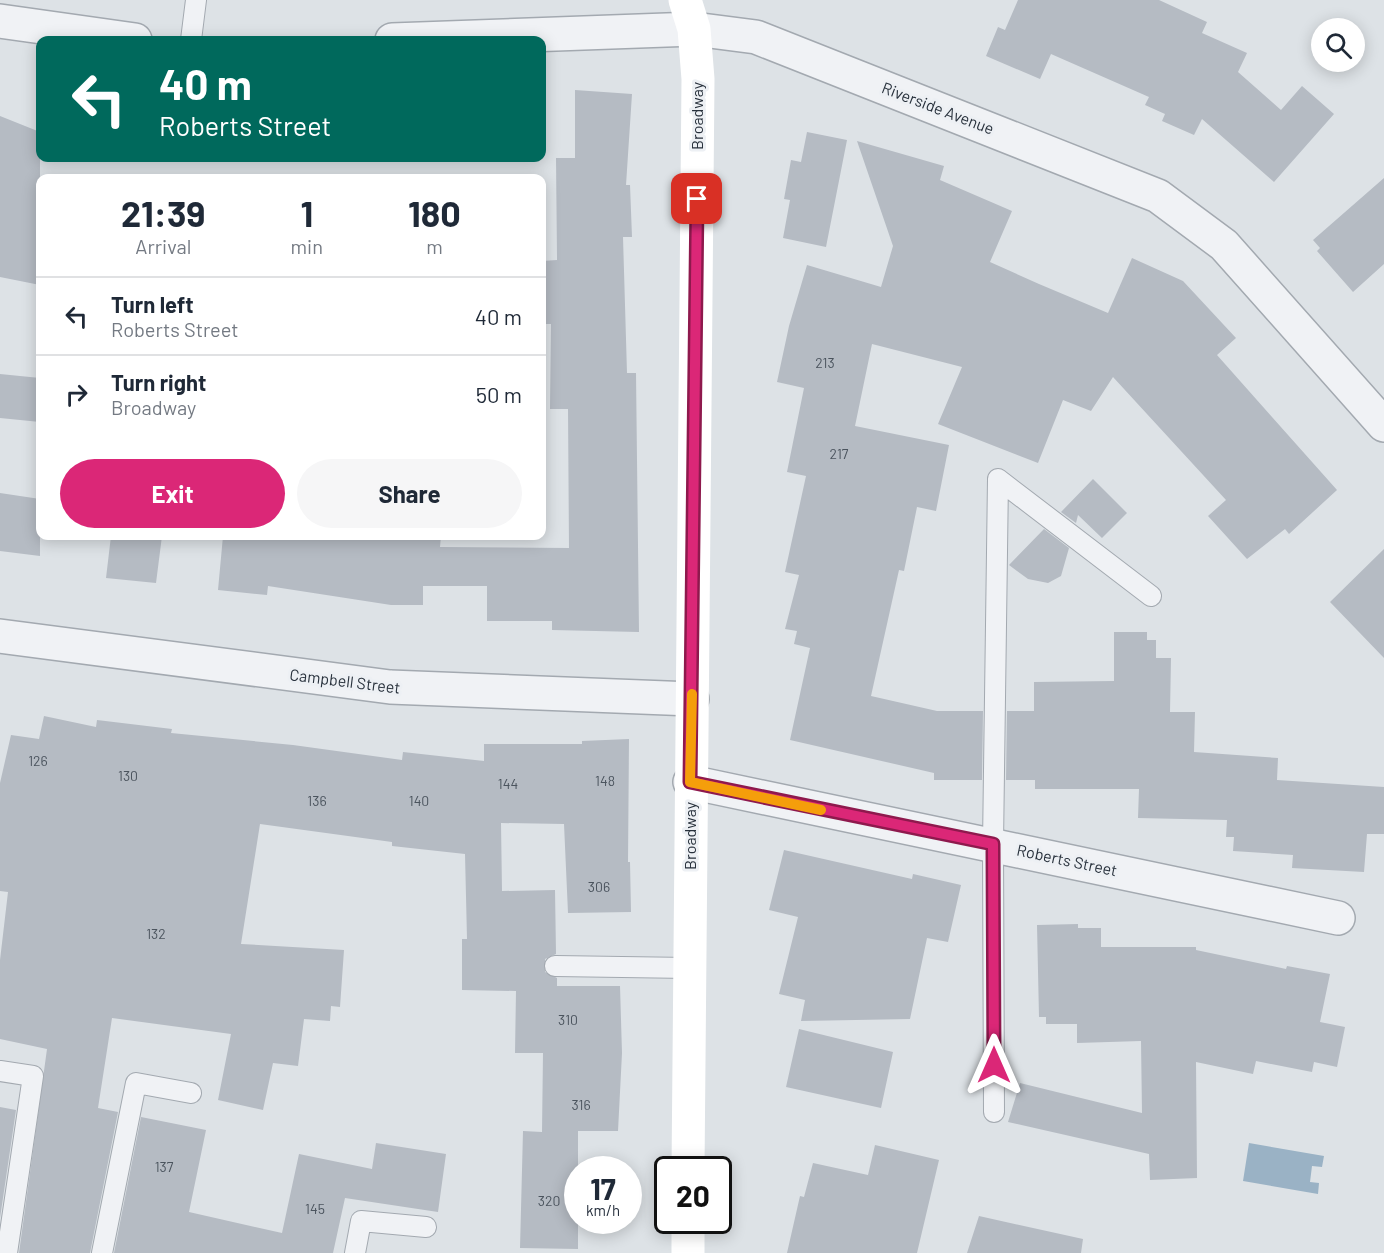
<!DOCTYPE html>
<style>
body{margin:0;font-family:Barlow,sans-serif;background:#f6f6f7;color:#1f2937;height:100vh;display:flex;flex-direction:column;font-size:22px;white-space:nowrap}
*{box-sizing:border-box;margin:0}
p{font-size:20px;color:#747a83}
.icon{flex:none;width:33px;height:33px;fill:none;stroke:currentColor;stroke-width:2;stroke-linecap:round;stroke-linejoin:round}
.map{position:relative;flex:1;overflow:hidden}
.details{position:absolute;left:36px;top:174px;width:510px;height:366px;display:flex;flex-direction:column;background:#fff;border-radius:12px;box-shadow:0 3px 15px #0003}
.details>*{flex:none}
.hud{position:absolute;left:36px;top:36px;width:510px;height:126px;border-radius:12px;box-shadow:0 3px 15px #0003;background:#00695c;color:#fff;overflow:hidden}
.fabs{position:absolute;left:1311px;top:18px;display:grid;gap:12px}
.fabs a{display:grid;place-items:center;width:54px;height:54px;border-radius:50%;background:#fff;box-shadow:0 3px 15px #0003;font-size:30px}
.speed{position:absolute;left:564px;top:1156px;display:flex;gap:12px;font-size:30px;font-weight:700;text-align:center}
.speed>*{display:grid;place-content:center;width:78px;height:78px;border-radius:50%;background:#fff;box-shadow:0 3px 15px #0003;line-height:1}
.speed small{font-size:15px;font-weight:400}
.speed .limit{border:3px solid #111;border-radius:9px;background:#fff;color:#111}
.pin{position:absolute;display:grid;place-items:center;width:51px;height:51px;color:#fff;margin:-26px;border-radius:12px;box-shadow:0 3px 9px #0006}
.me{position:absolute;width:66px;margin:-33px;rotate:0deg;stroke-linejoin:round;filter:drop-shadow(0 0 4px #0008)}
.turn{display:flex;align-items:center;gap:21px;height:126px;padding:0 24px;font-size:27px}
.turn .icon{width:78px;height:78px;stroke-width:2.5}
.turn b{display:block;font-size:42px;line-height:51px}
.eta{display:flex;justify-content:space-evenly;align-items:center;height:102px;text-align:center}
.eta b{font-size:36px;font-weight:700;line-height:42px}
.button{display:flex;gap:12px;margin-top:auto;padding:12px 24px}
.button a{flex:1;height:69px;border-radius:36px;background:#db2777;color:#fff;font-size:24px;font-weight:700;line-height:69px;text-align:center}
.button a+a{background:#f6f6f7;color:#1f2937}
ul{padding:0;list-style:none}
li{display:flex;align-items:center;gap:18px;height:78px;padding:0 24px;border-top:2px solid #e0e1e3}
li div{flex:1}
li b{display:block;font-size:22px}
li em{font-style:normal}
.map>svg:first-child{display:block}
.water{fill:#9ab2c5}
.building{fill:#b5bbc3}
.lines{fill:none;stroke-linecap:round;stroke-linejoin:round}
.service-casing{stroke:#a3a9b0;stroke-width:22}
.minor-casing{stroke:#a3a9b0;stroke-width:36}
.service{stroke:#f0f2f5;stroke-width:20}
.minor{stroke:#f0f2f5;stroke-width:33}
.secondary{stroke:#fff;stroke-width:33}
.route-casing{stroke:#8e194d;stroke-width:15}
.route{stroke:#db2777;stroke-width:10}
.slow{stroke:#f59e0b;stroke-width:10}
.labels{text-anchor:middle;stroke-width:6;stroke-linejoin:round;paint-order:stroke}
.number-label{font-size:14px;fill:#4b545e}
.street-label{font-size:16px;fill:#28313c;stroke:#edf0f4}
</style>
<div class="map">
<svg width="1384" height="1253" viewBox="0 0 1384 1253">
<rect width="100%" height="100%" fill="#dde2e6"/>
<path class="water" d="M 1249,1143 L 1324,1156 L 1322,1167 L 1312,1166 L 1310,1182 L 1319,1183 L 1318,1194 L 1243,1181 Z"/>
<path class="building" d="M 1018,0 L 1159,0 L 1207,22 L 1202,33 L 1247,53 L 1238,72 L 1281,110 L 1302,86 L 1334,114 L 1274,182 L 1202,119 L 1194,135 L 1162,121 L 1165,114 L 1145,105 L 1149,97 L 1051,54 L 1040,79 L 986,56 L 998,27 L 1005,30 Z
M 575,90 L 632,94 L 626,185 L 630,185 L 632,237 L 623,237 L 627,373 L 636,373 L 639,632 L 552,630 L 552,621 L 487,621 L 487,586 L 423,586 L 423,605 L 391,605 L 268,586 L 267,595 L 218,590 L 223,536 L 441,536 L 440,547 L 569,548 L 568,409 L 550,409 L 551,324 L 542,324 L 542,261 L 557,260 L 556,158 L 575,158 Z
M 0,116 L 40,132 L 40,285 L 0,277 Z
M 807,132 L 847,140 L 826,247 L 783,238 L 790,200 L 784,199 L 791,160 L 801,162 Z
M 857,141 L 944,166 L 940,180 L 1012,211 L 990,262 L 1039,284 L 1108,313 L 1132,258 L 1183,281 L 1236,338 L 1217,355 L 1337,490 L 1289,534 L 1285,529 L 1247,559 L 1208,516 L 1226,500 L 1113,377 L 1091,411 L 1063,400 L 1038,463 L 938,424 L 962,367 L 872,344 L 855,426 L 949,445 L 936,511 L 917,507 L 904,571 L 899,570 L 871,696 L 937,711 L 983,711 L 982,780 L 934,780 L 934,773 L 790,740 L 810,648 L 794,644 L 797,631 L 785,629 L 799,575 L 785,572 L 806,476 L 787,472 L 804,388 L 777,382 L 789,326 L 807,265 L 881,287 L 893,246 Z
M 1384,178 L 1384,264 L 1353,292 L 1317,251 L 1320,248 L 1313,240 Z
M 0,374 L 40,378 L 40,422 L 0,418 Z
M 1093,479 L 1127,513 L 1102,538 L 1078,515 L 1076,523 L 1061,512 Z
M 0,493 L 40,499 L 40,556 L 0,551 Z
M 1044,529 L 1069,548 L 1061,576 L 1048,583 L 1028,579 L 1009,565 Z
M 111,536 L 162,536 L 156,583 L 106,578 Z
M 1384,549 L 1384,658 L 1330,602 Z
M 1114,632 L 1147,632 L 1147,640 L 1156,640 L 1156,658 L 1171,658 L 1170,712 L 1195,712 L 1194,752 L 1278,758 L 1277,780 L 1384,787 L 1384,834 L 1367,834 L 1364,872 L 1292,868 L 1293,855 L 1233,851 L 1234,837 L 1226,837 L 1227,820 L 1138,818 L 1139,789 L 1035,789 L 1035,780 L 1006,780 L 1007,711 L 1034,711 L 1034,682 L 1114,681 Z
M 44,716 L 96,727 L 97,720 L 172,729 L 171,733 L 293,745 L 402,760 L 403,752 L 484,761 L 484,744 L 582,744 L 582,741 L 629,739 L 628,862 L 630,862 L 631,912 L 568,913 L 564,824 L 501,823 L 502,891 L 555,890 L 556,954 L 545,959 L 545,972 L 557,978 L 557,986 L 620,986 L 622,1053 L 618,1131 L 578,1131 L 578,1249 L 520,1248 L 523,1131 L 542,1132 L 543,1053 L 515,1053 L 516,991 L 462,990 L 462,939 L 467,939 L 465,854 L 392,846 L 392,842 L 260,824 L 241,944 L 344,950 L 340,1007 L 331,1006 L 330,1021 L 304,1019 L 298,1066 L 273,1063 L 263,1110 L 218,1100 L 231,1034 L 112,1018 L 98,1108 L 118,1112 L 90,1253 L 19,1253 L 47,1049 L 0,1039 L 0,960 L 8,892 L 0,891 L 0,783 L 11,735 L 39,739 Z
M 784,850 L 912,879 L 913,874 L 961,885 L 948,942 L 927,938 L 910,1019 L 801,1021 L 805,1000 L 779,994 L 798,917 L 769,910 Z
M 1078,924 L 1078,928 L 1101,928 L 1101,947 L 1196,947 L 1196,950 L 1286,969 L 1287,966 L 1330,974 L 1320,1022 L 1345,1027 L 1337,1067 L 1314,1062 L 1312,1072 L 1256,1061 L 1253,1074 L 1196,1062 L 1197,1178 L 1150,1180 L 1149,1154 L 1008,1122 L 1020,1083 L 1142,1113 L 1141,1041 L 1077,1043 L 1077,1024 L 1046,1024 L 1046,1017 L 1039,1017 L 1037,925 Z
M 799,1029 L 893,1052 L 881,1108 L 786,1087 Z
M 0,1107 L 16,1110 L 0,1218 Z
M 141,1117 L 206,1130 L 189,1212 L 282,1233 L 299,1154 L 372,1169 L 376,1143 L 446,1154 L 438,1212 L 345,1198 L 333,1253 L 114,1253 Z
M 875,1145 L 939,1160 L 917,1253 L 787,1253 L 800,1196 L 804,1197 L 813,1163 L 868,1175 Z
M 979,1216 L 1083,1239 L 1081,1253 L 967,1253 Z"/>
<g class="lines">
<defs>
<path id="service" d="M 191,40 L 196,0
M 555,966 L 689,968
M 0,1071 L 33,1076 L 7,1253
M 994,1112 L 993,844 L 998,479 L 1151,596
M 102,1253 L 136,1083 L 191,1093
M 355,1253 L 361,1221 L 426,1227"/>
<path id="minor" d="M 0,21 L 135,40
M 392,40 L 694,29 L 756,37 L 1158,196 L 1224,245 L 1384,425
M 0,636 L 390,687 L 692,699
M 690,782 L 1338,918"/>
</defs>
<use href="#service" class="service-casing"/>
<use href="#minor" class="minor-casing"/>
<use href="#service" class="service"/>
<use href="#minor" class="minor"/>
<path class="secondary" d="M 685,0 L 694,29 L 698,79 L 688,1170
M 688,1253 L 688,1221"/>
</g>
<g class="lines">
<defs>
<path id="route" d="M 697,199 L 690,782 L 993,844 L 994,1065"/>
</defs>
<use href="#route" class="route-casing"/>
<use href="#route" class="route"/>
<path class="slow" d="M 692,694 L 690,782 L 821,810"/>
</g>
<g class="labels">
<g class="number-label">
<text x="825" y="368">213</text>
<text x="839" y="459">217</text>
<text x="38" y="766">126</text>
<text x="128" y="781">130</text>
<text x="605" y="786">148</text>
<text x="508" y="789">144</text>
<text x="317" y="806">136</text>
<text x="419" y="806">140</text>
<text x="599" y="892">306</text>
<text x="156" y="939">132</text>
<text x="568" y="1025">310</text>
<text x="581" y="1110">316</text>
<text x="164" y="1172">137</text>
<text x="549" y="1206">320</text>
<text x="315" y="1214">145</text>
</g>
<g class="street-label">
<text transform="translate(938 108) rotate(21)" y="6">Riverside Avenue</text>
<text transform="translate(697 116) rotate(-90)" y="6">Broadway</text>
<text transform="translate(345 681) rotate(7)" y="6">Campbell Street</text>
<text transform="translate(690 836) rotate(-90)" y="6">Broadway</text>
<text transform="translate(1067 860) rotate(12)" y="6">Roberts Street</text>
</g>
</g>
</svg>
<div class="fabs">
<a><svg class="icon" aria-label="search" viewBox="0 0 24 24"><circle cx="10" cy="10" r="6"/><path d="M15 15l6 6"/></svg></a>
</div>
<div class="speed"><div>17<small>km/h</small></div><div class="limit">20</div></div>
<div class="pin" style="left:697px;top:199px;background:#d93025"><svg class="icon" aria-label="arrive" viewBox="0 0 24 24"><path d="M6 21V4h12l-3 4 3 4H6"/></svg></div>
<svg class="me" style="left:994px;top:1065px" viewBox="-20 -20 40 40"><path d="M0-17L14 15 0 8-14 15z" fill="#db2777" stroke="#fff" stroke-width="4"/></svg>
<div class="hud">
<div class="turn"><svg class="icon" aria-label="left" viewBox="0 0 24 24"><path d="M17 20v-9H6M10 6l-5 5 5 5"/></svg><div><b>40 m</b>Roberts Street</div></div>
</div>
<section class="details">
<div class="eta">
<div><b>21:39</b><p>Arrival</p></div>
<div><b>1</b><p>min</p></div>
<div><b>180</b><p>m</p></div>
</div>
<ul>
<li><svg class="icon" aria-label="left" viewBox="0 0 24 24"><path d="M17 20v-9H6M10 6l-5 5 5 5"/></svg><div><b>Turn left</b><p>Roberts Street</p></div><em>40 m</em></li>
<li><svg class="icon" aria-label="right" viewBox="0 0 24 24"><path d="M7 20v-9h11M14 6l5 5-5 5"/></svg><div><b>Turn right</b><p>Broadway</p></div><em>50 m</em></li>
</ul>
<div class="button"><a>Exit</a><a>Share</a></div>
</section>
</div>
